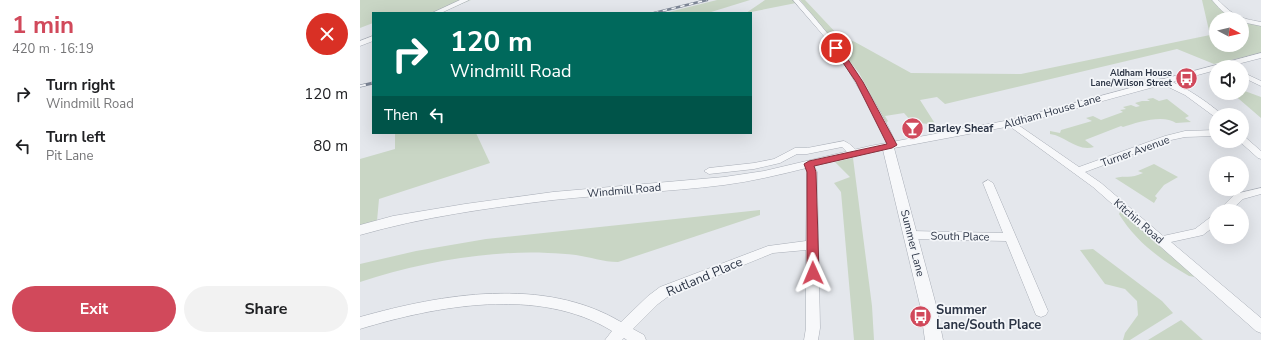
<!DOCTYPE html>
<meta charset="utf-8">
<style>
body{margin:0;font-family:"Nunito Sans",sans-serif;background:#f2f2f2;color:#202124;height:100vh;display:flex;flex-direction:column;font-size:15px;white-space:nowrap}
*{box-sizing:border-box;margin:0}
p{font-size:13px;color:#757577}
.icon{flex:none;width:22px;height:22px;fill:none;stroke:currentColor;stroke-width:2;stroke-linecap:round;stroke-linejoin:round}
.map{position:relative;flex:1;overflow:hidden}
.sheet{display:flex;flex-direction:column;background:#fff;width:360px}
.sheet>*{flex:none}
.hud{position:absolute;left:12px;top:12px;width:380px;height:122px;border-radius:0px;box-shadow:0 4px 16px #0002;background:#00695c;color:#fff;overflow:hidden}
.needle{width:26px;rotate:97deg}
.tools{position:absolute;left:849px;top:12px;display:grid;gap:8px}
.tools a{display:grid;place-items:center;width:40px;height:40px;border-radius:50%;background:#fff;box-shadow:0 4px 16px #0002;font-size:20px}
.pin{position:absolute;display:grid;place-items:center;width:34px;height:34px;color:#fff;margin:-17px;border:2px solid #fff;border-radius:50%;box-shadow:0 1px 4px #0007}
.me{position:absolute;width:44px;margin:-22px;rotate:359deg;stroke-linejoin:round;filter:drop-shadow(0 0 3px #0008)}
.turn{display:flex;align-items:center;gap:14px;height:84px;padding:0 12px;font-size:18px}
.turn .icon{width:52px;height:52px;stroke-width:2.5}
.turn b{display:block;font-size:28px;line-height:34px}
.then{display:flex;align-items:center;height:38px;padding:0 12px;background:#0003;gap:8px;font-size:15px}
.round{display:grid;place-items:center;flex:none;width:42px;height:42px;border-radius:21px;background:#f2f2f2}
.headline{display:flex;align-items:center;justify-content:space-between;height:68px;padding:0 12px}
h1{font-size:24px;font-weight:700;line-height:30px;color:#d1495b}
.button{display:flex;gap:8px;margin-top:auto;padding:8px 12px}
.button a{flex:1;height:46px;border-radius:24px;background:#d1495b;color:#fff;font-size:16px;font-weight:700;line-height:46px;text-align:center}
.button a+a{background:#f2f2f2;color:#202124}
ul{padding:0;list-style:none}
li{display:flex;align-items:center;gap:12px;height:52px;padding:0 12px}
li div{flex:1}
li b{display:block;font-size:15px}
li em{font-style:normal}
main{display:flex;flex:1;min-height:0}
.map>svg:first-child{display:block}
.green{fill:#c9d6c5}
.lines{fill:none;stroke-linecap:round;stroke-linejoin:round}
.minor-casing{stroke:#a9aeb7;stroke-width:1}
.tertiary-casing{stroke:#a9aeb7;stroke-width:1}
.minor{fill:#f7f8fa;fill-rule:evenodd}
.tertiary{fill:#f7f8fa;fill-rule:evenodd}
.rail-far1-casing{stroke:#7d8696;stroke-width:2.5}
.rail-casing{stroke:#7d8696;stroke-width:3}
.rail-far1{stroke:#f4f6f9;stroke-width:1.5;stroke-dasharray:4.5;stroke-linecap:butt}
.rail{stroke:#f4f6f9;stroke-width:2;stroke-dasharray:6;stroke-linecap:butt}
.route{fill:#d1495b;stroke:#882f3b}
.labels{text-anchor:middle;stroke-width:3.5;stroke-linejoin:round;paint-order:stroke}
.far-poi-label{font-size:9px;font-weight:bold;fill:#2b3445;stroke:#f4f6f9;text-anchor:end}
.street-label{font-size:11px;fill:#2b3445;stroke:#f4f6f9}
.poi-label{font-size:11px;font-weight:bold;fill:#2b3445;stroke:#f4f6f9;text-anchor:start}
.near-street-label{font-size:13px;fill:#2b3445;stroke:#f4f6f9}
.near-poi-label{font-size:13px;font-weight:bold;fill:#2b3445;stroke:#f4f6f9;text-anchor:start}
</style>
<main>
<section class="sheet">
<div class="headline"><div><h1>1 min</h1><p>420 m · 16:19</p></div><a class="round" style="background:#d93025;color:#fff"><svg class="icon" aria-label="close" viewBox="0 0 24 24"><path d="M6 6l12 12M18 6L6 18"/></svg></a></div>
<ul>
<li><svg class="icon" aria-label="right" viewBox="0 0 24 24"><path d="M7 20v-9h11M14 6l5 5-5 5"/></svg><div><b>Turn right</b><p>Windmill Road</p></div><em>120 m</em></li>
<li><svg class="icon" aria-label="left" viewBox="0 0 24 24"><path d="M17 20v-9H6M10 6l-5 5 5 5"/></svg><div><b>Turn left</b><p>Pit Lane</p></div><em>80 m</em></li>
</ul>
<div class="button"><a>Exit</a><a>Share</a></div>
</section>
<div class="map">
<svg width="901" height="340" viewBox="0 0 901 340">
<rect width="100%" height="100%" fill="#e4e7ec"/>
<path class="green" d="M 0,0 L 111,0 L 80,13 L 13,13 L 13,23 L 0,28 Z
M 357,0 L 390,0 L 348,13 L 305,13 Z
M 405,0 L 434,0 L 436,3 L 386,13 Z
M 440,0 L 445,0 L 478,35 L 495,42 L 551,73 L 661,74 L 850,35 L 842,0 L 853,0 L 867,14 L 876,19 L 856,19 L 856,45 L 882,45 L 882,21 L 901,25 L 901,53 L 854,64 L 817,49 L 585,104 L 577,97 L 560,100 L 581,133 L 574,134 L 568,124 L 552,122 L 544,113 L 525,116 L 528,121 L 526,123 L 499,73 Z
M 882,90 L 901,97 L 901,118 L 872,93 L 882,93 Z
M 793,98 L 799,101 L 807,99 L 829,116 L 825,118 L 831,122 L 816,123 C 804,114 777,122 763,127 L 761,126 L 725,140 L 734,147 C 717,152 706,136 690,134 L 690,131 L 700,133 L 701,130 L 732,121 L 726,118 L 733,116 L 741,120 L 763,112 L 760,110 L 766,109 L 763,107 L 771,105 L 776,107 L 780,106 L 775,103 L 782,101 L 790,101 L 787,99 Z
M 35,133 L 116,133 L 130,163 L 19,199 L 17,221 L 0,226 L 0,159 L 35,149 Z
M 493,158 L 512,306 L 514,340 L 494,340 L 481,192 L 474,183 L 490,177 L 475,162 Z
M 794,164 L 818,177 L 804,185 L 795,196 L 797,198 L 794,203 L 755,178 C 766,175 770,179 783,173 L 778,171 Z
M 400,210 L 400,215 L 258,262 C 243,262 230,257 216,255 C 207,254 197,253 188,253 C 127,250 58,263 0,282 L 0,264 L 56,251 L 126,239 Z
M 760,212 L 763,212 L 835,277 L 829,276 C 801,260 776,242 759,214 Z
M 733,249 L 802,301 L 813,313 L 770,340 L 763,340 L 765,333 L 778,315 L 777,301 L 765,289 L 745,284 L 720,250 Z
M 821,320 L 843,340 L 788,340 Z"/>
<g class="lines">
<defs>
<path id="minor" d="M 433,0 L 439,0 C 479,44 512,91 537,145 L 535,147 L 529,147 L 509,106 L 487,68 L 463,35 Z
M 852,0 L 858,0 C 874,16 879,18 901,22 L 901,26 L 882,22 L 882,19 C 868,19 861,10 852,0 Z
M 882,72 L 901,81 L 901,86 L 882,77 Z
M 800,79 C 812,77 854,106 862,115 L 856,115 L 855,117 L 825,95 L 800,83 Z
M 651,120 L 719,167 L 805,136 L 825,131 L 856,130 L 856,136 L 825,137 L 811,140 L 725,172 L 741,183 L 803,236 L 835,229 L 852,216 L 856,215 L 856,225 L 843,235 L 811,242 L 901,318 L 901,333 L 896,331 L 733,187 L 648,125 L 647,123 L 648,121 Z
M 882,136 L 885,137 L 901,151 L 901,159 L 898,158 L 879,141 L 882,141 Z
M 484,141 C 489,143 495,148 498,153 L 496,155 L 490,155 L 482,147 L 447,154 L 437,154 L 420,163 L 394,169 L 349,174 L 344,171 L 349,168 L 394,163 L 414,159 L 435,148 L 447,148 Z
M 449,161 L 452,162 L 457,172 L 460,328 L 458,340 L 444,340 L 446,328 L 446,250 L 413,253 L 310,295 L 298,304 L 273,329 L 284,335 L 286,340 L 267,340 L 264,338 L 262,340 L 245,340 L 252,331 C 179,286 76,306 0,329 L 0,317 C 82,294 184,276 261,322 L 288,296 L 300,287 L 408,246 L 446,241 L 447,172 L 444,164 Z
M 628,180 L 633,183 L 688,311 L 686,315 L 681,317 L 676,315 L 646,241 L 551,239 L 547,238 L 545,235 L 547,232 L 551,231 L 643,233 L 623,183 Z
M 901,188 L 901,194 L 883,199 L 870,211 L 858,211 L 875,194 Z"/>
<path id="tertiary" d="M 100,0 L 109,0 L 81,13 L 72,13 Z
M 13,36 L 13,41 L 0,46 L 0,41 Z
M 901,53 L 901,58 L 866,67 L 856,67 L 856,70 L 651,126 L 534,148 L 576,305 L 583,340 L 565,340 L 560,305 L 523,150 C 470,160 418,178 364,185 C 307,192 250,194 193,200 C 128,208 63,217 0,235 L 0,225 L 33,216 L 105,204 L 193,192 L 364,177 L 404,171 L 510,146 L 650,120 Z"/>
</defs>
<use href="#minor" class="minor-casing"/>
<use href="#tertiary" class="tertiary-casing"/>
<use href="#minor" class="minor"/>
<use href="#tertiary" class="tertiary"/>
<defs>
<path id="rail-far1" d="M 294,13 L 347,0"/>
<path id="rail" d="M 0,86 L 13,83"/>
</defs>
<use href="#rail-far1" class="rail-far1-casing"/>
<use href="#rail" class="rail-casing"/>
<use href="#rail-far1" class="rail-far1"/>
<use href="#rail" class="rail"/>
</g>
<path class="route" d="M 474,46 L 479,46 L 503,82 L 537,145 L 532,148 L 454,166 L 456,172 L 459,273 L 457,276 L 449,276 L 447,273 L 447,172 L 444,164 L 449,161 L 527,144 L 496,82 L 473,48 Z"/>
<defs>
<symbol id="bus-disc" viewBox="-11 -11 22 22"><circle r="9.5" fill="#d1495b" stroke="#f4f6f9"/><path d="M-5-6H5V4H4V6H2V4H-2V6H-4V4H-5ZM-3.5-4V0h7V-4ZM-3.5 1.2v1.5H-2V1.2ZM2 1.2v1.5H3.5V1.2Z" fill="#fff"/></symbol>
<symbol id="bar-disc" viewBox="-11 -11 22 22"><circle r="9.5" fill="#d1495b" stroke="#f4f6f9"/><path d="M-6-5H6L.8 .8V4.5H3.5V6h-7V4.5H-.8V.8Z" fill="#fff"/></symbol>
</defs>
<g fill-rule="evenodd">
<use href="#bus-disc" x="814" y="66" width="25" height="25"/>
<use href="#bar-disc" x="540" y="116" width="25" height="25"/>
<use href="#bus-disc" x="548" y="304" width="25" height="25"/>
</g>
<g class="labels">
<g class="far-poi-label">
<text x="812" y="76">Aldham House<tspan x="812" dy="10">Lane/Wilson Street</tspan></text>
</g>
<g class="street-label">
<text transform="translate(692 111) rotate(-16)" y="4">Aldham House Lane</text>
<text transform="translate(775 151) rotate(-20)" y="4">Turner Avenue</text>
<text transform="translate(264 190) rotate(-5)" y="4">Windmill Road</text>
<text transform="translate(779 221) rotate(41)" y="4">Kitchin Road</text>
<text transform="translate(600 236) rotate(1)" y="4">South Place</text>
<text transform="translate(553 243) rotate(76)" y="4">Summer Lane</text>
</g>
<g class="poi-label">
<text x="568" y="132">Barley Sheaf</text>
</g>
<g class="near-street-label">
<text transform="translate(344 276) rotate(-23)" y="5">Rutland Place</text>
</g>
<g class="near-poi-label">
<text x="576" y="314">Summer<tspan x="576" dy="15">Lane/South Place</tspan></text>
</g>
</g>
</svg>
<div class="tools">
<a><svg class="needle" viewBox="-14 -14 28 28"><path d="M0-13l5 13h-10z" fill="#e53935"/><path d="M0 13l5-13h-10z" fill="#757577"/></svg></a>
<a><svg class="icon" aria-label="sound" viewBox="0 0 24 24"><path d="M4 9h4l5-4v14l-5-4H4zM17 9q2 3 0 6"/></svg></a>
<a><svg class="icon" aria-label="layers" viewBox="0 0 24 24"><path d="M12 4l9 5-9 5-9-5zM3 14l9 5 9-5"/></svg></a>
<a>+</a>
<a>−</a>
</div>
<div class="pin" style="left:476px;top:48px;background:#d93025"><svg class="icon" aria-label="arrive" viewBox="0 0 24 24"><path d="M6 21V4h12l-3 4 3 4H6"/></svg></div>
<svg class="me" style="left:453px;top:273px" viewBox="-20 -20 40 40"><path d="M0-17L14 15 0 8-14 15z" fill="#d1495b" stroke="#fff" stroke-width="4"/></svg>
<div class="hud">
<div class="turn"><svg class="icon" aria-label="right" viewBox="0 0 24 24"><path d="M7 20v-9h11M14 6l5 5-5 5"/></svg><div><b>120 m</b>Windmill Road</div></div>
<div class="then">Then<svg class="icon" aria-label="left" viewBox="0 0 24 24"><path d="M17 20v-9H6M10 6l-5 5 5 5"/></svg></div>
</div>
</div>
</main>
